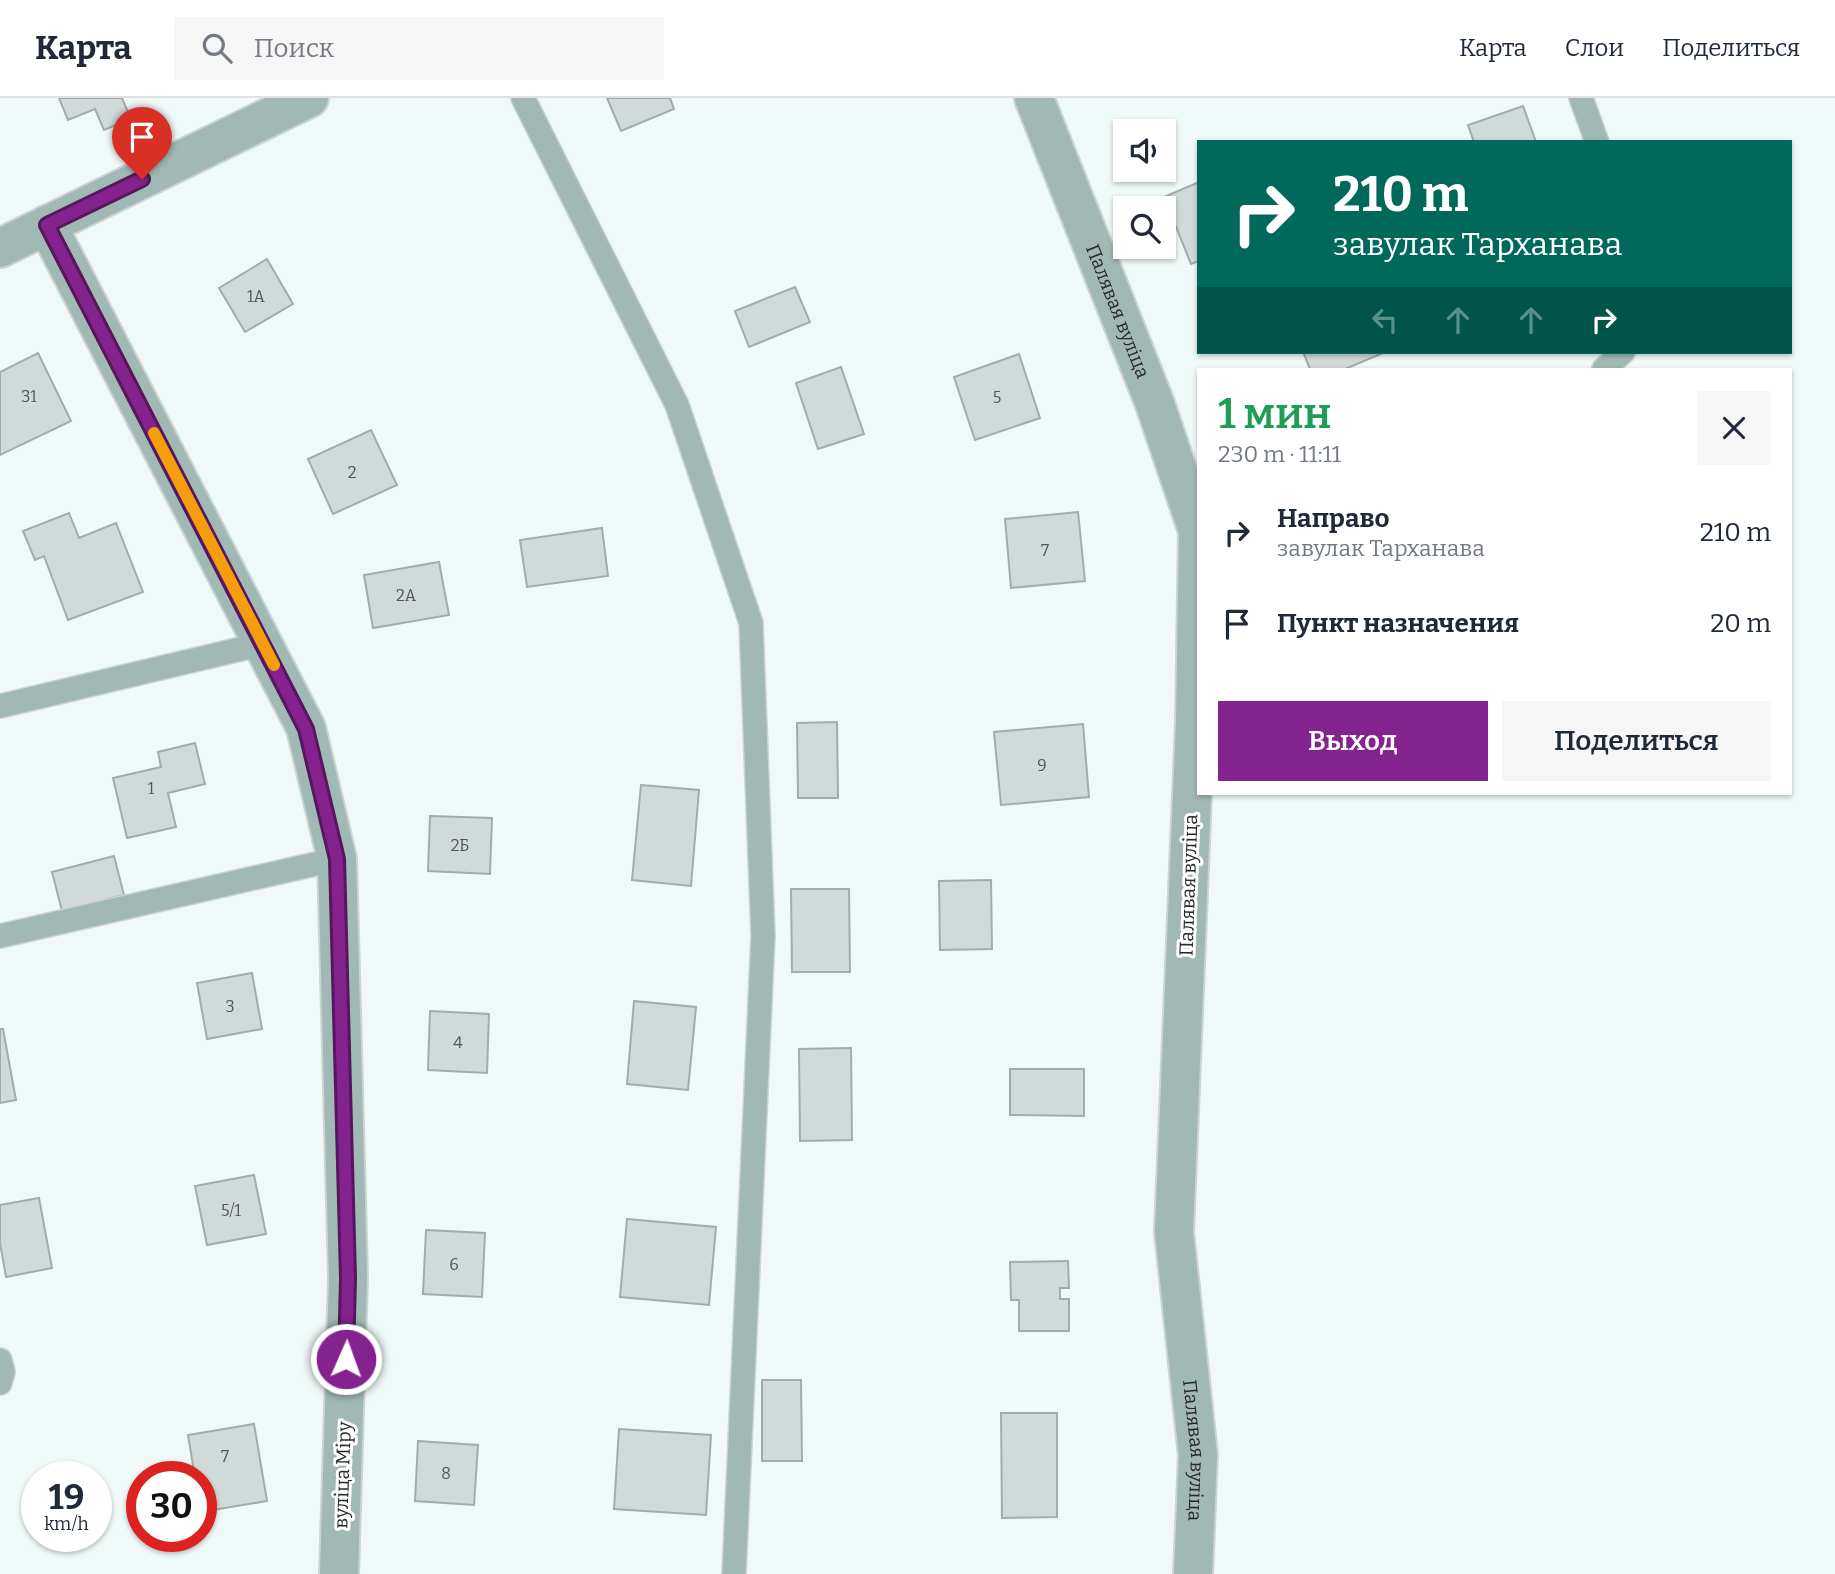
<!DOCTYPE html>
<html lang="ru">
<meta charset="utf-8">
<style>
body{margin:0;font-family:Bitter,serif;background:#f6f6f7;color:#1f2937;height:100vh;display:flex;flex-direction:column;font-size:26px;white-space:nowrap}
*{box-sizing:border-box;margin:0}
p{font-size:23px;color:#747a83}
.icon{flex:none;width:38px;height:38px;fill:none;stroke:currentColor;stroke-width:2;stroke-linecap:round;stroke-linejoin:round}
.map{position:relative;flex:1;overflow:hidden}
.drawer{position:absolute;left:1197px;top:270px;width:595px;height:427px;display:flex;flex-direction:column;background:#fff;border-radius:0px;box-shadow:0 2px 5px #0004}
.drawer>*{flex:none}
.top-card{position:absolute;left:1197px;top:42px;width:595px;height:214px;border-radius:0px;box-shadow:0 2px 5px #0004;background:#00695c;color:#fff;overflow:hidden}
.tools{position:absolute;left:1113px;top:21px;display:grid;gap:14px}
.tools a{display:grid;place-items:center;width:63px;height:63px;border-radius:0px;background:#fff;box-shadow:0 2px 5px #0004;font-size:35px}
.speed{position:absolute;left:21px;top:1363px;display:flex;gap:14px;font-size:35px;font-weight:700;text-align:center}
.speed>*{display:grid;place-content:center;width:91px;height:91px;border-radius:50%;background:#fff;box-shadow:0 2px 5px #0004;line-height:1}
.speed small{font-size:18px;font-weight:400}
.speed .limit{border:10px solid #d22;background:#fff;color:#111}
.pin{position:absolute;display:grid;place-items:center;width:60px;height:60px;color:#fff;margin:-72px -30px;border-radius:50% 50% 50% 0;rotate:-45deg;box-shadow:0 0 7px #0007}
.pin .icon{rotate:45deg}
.me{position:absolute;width:77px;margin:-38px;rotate:2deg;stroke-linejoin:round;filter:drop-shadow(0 0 5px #0008)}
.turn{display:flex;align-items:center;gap:24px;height:147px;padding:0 21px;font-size:32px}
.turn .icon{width:91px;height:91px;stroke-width:2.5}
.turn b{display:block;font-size:49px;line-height:60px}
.lanes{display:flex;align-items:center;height:66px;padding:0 21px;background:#0003;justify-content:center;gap:35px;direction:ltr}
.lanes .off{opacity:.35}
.round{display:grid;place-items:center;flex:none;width:74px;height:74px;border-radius:0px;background:#f6f6f7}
.head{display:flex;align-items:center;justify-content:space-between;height:119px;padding:0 21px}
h1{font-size:42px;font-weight:600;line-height:52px;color:#1e9e55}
.action{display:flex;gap:14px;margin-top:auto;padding:14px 21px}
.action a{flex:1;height:80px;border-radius:0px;background:#84238d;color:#fff;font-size:28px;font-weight:600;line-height:80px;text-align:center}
.action a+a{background:#f6f6f7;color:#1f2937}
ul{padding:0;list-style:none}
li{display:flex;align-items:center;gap:21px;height:91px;padding:0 21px}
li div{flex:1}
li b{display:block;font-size:26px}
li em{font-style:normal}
header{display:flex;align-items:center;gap:42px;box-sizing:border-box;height:98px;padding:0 35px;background:#fff;border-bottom:2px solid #e0e1e3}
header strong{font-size:33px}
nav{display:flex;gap:38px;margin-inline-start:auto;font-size:24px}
.search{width:490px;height:63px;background:#f6f6f7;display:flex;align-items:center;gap:18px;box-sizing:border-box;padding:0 24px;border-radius:0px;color:#747a83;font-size:26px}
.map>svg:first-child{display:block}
.building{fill:#d0dad8;stroke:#a2acaa;stroke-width:2}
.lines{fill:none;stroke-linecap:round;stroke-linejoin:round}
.service-casing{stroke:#cbd4d2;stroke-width:26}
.minor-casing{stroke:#cbd4d2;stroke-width:42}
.service{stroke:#a1b9b4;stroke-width:23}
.minor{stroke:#a1b9b4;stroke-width:38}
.route-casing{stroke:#56175c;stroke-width:18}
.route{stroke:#84238d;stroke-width:12}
.slow{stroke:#f59e0b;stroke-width:12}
.labels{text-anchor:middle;stroke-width:6;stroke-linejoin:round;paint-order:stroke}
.number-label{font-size:16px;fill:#505555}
.street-label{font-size:19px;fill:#262929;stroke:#fff}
</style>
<header>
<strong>Карта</strong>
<div class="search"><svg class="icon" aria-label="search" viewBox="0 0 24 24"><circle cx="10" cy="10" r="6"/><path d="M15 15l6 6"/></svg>Поиск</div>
<nav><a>Карта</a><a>Слои</a><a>Поделиться</a></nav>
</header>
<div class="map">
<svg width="1835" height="1476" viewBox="0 0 1835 1476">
<rect width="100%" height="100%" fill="#eff9f7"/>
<path class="building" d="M 59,0 L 122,0 L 131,21 L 104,32 L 95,11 L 68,22 Z
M 607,0 L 670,0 L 674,11 L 621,33 Z
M 1523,8 L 1536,44 L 1474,44 L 1468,27 Z
M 1199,84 L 1199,163 L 1191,166 L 1164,99 Z
M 267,161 L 293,206 L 245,234 L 219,190 Z
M 795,189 L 810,224 L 749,249 L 735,213 Z
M 1303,254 L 1383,254 L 1383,255 L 1345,271 L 1310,271 Z
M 38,255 L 71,323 L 0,357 L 0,274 Z
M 1019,256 L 1040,320 L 975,342 L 954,279 Z
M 841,269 L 864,336 L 818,351 L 796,285 Z
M 371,332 L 397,387 L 333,416 L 308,361 Z
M 1078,414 L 1085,483 L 1011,490 L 1005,421 Z
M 69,415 L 79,440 L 116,425 L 143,494 L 68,522 L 44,458 L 35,462 L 23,433 Z
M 602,430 L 608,478 L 527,489 L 520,442 Z
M 439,464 L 449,517 L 373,530 L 364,477 Z
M 837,624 L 838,700 L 798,700 L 797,625 Z
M 1083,626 L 1089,699 L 1001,707 L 994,634 Z
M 195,645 L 205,686 L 168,695 L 176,729 L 127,740 L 113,680 L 161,669 L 158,654 Z
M 641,687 L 699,692 L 691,788 L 632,782 Z
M 430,718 L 492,720 L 490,776 L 428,773 Z
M 114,758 L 124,797 L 62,813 L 52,774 Z
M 991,782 L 992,851 L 940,852 L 939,783 Z
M 791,791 L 849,791 L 850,874 L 792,874 Z
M 252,875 L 262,931 L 207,941 L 197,885 Z
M 634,903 L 696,909 L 688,992 L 627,986 Z
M 430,913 L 489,916 L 487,975 L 428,972 Z
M 0,931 L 3,931 L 16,1002 L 0,1005 Z
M 851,950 L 852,1042 L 800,1043 L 799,951 Z
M 1010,971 L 1084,971 L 1084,1018 L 1010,1017 Z
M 254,1077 L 266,1136 L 207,1147 L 195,1088 Z
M 39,1100 L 52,1170 L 6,1179 L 0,1145 L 0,1107 Z
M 627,1121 L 716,1129 L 709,1207 L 620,1199 Z
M 426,1132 L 485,1135 L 482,1199 L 423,1196 Z
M 1068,1163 L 1069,1190 L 1060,1190 L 1060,1201 L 1069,1201 L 1069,1233 L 1019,1233 L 1019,1202 L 1011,1202 L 1010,1164 Z
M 762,1282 L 801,1282 L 802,1363 L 762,1363 Z
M 1001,1315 L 1057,1315 L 1057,1419 L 1002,1420 Z
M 254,1326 L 267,1403 L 201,1414 L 201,1379 L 195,1379 L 188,1337 Z
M 619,1331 L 711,1337 L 706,1417 L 614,1411 Z
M 418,1343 L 478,1347 L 474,1407 L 415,1403 Z"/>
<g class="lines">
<defs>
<path id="service" d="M 523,0 L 677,307 L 751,525 L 763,838 L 734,1476
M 1581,0 L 1597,44
M 1604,271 L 1623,254
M 0,608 L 262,546
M 0,838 L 337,761
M 0,1262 L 3,1274 L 0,1285"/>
<g id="minor">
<path id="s1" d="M 1034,0 L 1155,306 L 1198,433 L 1195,624 L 1174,1134 L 1198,1357 L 1193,1476"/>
<path d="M 47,127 L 306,630 L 337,761 L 348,1180 L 339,1476"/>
<path d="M 0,150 L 309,0"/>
</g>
</defs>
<use href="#service" class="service-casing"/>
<use href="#minor" class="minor-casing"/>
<use href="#service" class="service"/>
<use href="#minor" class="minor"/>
</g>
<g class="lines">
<defs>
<path id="route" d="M 142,81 L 47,127 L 306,631 L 337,761 L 348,1180 L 346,1261"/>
</defs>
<use href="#route" class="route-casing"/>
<use href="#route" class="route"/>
<path class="slow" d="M 154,335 L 274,567"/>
</g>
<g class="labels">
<g class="number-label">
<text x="256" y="204">1А</text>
<text x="29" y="304">31</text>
<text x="997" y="305">5</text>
<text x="352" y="380">2</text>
<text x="1045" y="458">7</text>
<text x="406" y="503">2А</text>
<text x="1042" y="673">9</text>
<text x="151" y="696">1</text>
<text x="460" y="753">2Б</text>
<text x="230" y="914">3</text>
<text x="458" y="950">4</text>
<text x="231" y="1118">5/1</text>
<text x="454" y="1172">6</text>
<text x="225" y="1364">7</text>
<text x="446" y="1381">8</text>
</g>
<g class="street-label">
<text dy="7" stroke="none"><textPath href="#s1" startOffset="229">Палявая вуліца</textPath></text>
<text transform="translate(1188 787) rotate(-88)" y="7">Палявая вуліца</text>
<text dy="7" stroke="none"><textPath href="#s1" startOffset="1384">Палявая вуліца</textPath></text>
<text transform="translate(342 1377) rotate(-88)" y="7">вуліца Міру</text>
</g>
</g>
</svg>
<div class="tools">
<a><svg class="icon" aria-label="sound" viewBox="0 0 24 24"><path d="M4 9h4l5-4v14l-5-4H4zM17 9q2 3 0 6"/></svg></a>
<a><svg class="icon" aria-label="search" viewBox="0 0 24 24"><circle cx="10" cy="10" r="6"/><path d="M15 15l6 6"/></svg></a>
</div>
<div class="speed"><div>19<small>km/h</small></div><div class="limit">30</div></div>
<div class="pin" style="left:142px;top:81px;background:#d93025"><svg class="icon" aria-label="arrive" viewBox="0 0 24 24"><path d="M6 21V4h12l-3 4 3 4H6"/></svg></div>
<svg class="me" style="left:346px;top:1261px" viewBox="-20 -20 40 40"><circle r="17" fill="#84238d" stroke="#fff" stroke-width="3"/><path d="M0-11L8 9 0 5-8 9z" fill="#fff"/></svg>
<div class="top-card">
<div class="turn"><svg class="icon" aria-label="right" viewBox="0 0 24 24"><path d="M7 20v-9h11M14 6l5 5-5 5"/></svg><div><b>210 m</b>завулак Тарханава</div></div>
<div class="lanes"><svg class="icon off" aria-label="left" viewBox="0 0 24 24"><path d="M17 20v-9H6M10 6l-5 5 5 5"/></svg><svg class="icon off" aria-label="ahead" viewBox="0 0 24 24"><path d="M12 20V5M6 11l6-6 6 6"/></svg><svg class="icon off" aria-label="ahead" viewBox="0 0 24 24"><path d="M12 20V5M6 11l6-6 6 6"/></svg><svg class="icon" aria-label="right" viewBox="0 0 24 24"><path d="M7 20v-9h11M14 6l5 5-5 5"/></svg></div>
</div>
<section class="drawer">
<div class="head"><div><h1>1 мин</h1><p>230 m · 11:11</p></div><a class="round"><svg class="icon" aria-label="close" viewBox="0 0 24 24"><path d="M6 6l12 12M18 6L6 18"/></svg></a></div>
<ul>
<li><svg class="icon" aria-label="right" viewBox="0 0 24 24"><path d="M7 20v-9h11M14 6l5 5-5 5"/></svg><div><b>Направо</b><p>завулак Тарханава</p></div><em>210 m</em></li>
<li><svg class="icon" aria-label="arrive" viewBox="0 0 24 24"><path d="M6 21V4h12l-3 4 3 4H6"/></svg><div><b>Пункт назначения</b></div><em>20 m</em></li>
</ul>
<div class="action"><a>Выход</a><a>Поделиться</a></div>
</section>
</div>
